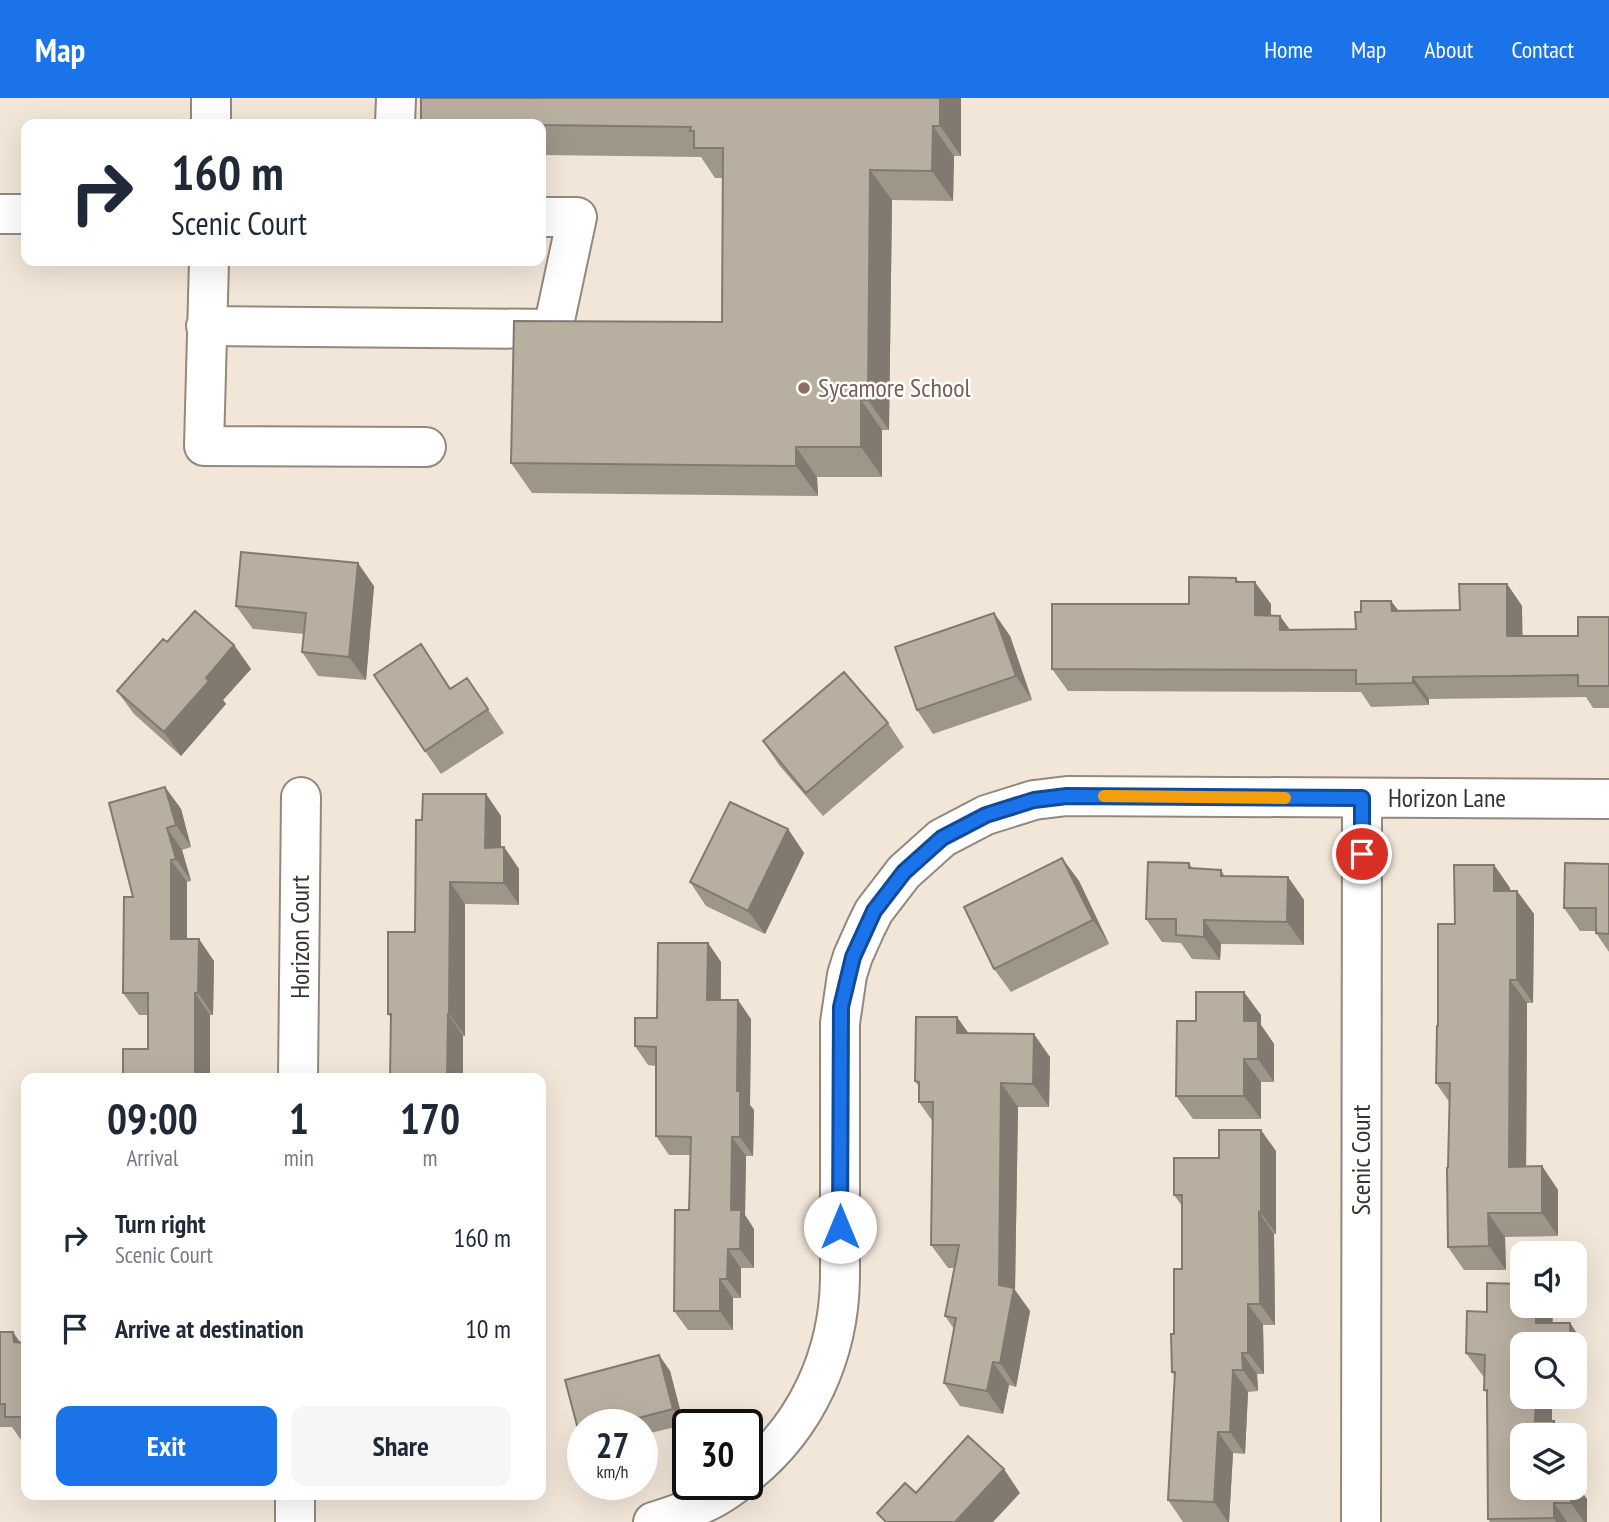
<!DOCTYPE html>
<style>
body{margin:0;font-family:"PT Sans Narrow",sans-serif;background:#f6f6f7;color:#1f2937;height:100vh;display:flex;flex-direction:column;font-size:26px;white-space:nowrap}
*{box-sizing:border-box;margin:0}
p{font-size:23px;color:#747a83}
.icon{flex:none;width:38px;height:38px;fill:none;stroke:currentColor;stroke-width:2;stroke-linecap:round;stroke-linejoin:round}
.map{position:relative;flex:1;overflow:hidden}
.details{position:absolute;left:21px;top:975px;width:525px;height:427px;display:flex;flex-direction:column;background:#fff;border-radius:14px;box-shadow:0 7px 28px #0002}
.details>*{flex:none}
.hud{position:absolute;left:21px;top:21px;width:525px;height:147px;border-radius:14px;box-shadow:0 7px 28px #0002;background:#fff;color:#1f2937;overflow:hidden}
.fabs{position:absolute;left:1510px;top:1143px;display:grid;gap:14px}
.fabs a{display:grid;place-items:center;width:77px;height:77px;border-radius:14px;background:#fff;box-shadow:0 7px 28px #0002;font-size:35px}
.speed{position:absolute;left:567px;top:1311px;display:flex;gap:14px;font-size:35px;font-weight:700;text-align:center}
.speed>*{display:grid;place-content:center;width:91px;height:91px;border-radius:50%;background:#fff;box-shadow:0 7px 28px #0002;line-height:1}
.speed small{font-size:18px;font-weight:400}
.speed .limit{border:4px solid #111;border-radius:10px;background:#fff;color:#111}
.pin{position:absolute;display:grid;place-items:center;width:60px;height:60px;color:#fff;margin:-30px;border:4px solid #fff;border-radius:50%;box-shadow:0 2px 7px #0007}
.me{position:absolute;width:77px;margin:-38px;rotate:0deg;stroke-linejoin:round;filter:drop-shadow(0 0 5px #0008)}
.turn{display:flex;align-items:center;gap:24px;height:147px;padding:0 35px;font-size:32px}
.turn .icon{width:91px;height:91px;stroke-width:2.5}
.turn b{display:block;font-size:49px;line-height:60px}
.eta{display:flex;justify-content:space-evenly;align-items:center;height:119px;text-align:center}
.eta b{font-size:42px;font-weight:600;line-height:49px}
.action{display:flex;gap:14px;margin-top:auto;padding:14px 35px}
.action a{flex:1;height:80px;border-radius:14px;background:#1a73e8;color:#fff;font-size:28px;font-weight:600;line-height:80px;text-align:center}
.action a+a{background:#f6f6f7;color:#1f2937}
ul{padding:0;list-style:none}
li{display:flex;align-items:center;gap:21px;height:91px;padding:0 35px}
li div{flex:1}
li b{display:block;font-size:26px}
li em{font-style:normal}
header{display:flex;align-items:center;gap:42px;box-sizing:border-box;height:98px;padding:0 35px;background:#1a73e8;color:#fff}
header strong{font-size:33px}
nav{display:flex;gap:38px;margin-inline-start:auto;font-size:24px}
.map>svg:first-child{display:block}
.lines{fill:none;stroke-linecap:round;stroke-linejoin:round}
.minor-casing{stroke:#93887b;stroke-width:42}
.minor{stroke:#fff;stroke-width:38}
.wall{fill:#9f968a}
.shaded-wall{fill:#827a71}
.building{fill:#b9afa1;stroke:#827a71;stroke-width:2}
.route-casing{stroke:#114b97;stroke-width:18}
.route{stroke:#1a73e8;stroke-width:12}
.slow{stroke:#f59e0b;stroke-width:12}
.education-dot{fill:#8d6e63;stroke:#fff;stroke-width:2.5}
.labels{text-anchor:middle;stroke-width:5;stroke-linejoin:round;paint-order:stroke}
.education-label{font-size:26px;fill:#785e54;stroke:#fff;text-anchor:start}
.street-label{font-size:26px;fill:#38332e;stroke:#fff}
</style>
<header>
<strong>Map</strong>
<nav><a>Home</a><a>Map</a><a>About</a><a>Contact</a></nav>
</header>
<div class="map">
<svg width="1609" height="1424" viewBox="0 0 1609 1424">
<rect width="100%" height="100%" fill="#f2e6d8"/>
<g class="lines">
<defs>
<path id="minor" d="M 211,0 L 211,26
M 395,26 L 396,0
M 0,116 L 26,116
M 209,163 L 204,348 L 426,349
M 206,228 L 553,231 L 577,119 L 541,119
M 298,980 L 301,699
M 747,1376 C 807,1328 839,1256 840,1180 L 840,925 L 847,877 L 853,858 L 866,829 L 874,813 L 904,774 L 942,740 L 986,717 L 1034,702 L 1067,698 L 1609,701
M 295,1424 L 295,1396
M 653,1424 C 682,1415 711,1405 735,1386
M 1361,1424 L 1362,700"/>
</defs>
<use href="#minor" class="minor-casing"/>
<use href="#minor" class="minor"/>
</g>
<path class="wall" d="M 961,0 L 961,58 L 954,58 L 953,103 L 892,102 L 889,332 L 882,332 L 882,379 L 817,379 L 818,398 L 532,395 L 511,365 L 722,224 L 723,80 L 715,80 L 701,59 L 541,57 L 541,26 Z
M 1236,480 L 1239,484 L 1271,506 L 1271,518 L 1290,532 L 1356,531 L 1361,514 L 1391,503 L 1399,513 L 1460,512 L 1507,486 L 1522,508 L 1522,538 L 1578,538 L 1609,519 L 1609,610 L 1593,610 L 1586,599 L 1429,601 L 1429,607 L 1371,609 L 1361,594 L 1068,593 L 1052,571 L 1189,506 Z
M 374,488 L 366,582 L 318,578 L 302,554 L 304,536 L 253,531 L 236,508 Z
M 994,515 L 1010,538 L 1032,602 L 933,636 L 917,612 Z
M 167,544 L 234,547 L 251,571 L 223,602 L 226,606 L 181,658 L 134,616 L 117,593 Z
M 437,570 L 451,591 L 467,580 L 504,635 L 441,676 L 425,653 Z
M 888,625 L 904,649 L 823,718 L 779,667 L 763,643 Z
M 165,689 L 181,711 L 191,749 L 182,752 L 191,783 L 187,784 L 187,841 L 214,863 L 213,917 L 210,917 L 210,980 L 123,980 L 148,951 L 148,917 L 139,917 L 123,895 L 133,799 Z
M 486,696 L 501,718 L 501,749 L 504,749 L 519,771 L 519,807 L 465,806 L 465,938 L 463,938 L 463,980 L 390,980 L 391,920 L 388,916 L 415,834 L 422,722 Z
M 788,731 L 804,755 L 765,836 L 706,808 L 690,784 Z
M 1062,760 L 1079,783 L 1109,846 L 1011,894 L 994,871 Z
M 1189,765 L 1193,771 L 1221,772 L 1225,778 L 1288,779 L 1304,802 L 1304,847 L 1221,846 L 1220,862 L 1192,861 L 1181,845 L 1162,844 L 1146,821 Z
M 1609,766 L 1609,854 L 1596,835 L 1596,833 L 1580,833 L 1564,810 Z
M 1494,767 L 1510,790 L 1510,793 L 1517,793 L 1534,816 L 1533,905 L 1527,905 L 1526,1068 L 1542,1068 L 1558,1092 L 1558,1138 L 1505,1139 L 1506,1172 L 1464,1172 L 1448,1149 L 1450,1005 L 1436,985 L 1438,928 L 1455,826 Z
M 708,845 L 721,864 L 721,902 L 751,921 L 750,1007 L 754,1012 L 753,1058 L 746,1058 L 745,1117 L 754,1131 L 754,1170 L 741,1170 L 741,1200 L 733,1200 L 733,1232 L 688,1232 L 674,1213 L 689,1112 L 690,1057 L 669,1057 L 656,1038 L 656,968 L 648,967 L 635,948 L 657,920 Z
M 1261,917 L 1261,927 L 1274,946 L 1274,984 L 1261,984 L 1261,1021 L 1193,1021 L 1176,998 L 1196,923 Z
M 957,919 L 968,935 L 1050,959 L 1049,1009 L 1018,1009 L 1015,1192 L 1030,1213 L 1016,1289 L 1009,1287 L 1003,1316 L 960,1308 L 944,1285 L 954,1231 L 945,1218 L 954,1170 L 948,1170 L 931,1147 L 933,1024 L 919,1004 L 919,989 L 915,983 Z
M 1276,1053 L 1276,1136 L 1274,1136 L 1275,1227 L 1263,1227 L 1264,1276 L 1257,1276 L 1258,1293 L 1248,1294 L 1245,1356 L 1233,1355 L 1229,1424 L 1183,1424 L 1168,1402 L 1175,1279 L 1172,1274 L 1182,1171 L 1182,1108 L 1174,1097 L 1219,1060 Z
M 1522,1208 L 1551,1208 L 1553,1209 L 1552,1225 L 1570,1225 L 1586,1249 L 1586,1281 L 1575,1281 L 1575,1246 L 1522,1246 L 1552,1298 L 1552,1323 L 1554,1323 L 1563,1337 L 1522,1337 L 1575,1390 L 1575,1385 L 1587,1401 L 1587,1424 L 1490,1424 L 1488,1421 L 1487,1295 L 1484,1292 L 1485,1279 L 1483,1278 L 1466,1255 L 1487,1214 Z
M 0,1234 L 20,1244 L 26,1245 L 26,1342 L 21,1342 L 12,1329 L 0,1329 Z
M 659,1257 L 670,1273 L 684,1327 L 642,1337 L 642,1326 L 583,1326 L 583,1339 L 578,1331 L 565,1282 Z"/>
<path class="shaded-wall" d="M 940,0 L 961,0 L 961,58 L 940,28 Z
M 933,28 L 954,58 L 953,103 L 932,73 Z
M 870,72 L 892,102 L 889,332 L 868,302 Z
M 861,302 L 882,332 L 882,379 L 861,349 Z
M 796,349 L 817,379 L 818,398 L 796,368 Z
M 358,465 L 374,488 L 366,582 L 349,559 Z
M 1255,484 L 1271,506 L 1270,540 L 1255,517 Z
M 1507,486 L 1522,508 L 1523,560 L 1507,538 Z
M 1391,503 L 1407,525 L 1392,513 Z
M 994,515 L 1010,538 L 1032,602 L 1016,578 Z
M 1280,518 L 1296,540 L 1280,532 Z
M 234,547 L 251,571 L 223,602 L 226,606 L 181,658 L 164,634 L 206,580 Z
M 1413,579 L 1429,601 L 1429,607 L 1413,585 Z
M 165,689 L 181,711 L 191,749 L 176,727 Z
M 486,696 L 501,718 L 501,771 L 485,750 Z
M 167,730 L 182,752 L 191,783 L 176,761 Z
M 788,731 L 804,755 L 765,836 L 748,813 Z
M 504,749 L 519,771 L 519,807 L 504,785 Z
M 1062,760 L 1079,783 L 1109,846 L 1093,822 Z
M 171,762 L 187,784 L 187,863 L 171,841 Z
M 1494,767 L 1510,790 L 1510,816 L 1494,793 Z
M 1288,779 L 1304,802 L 1304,847 L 1287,824 Z
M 450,784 L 465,806 L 465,938 L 449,916 Z
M 1517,793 L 1534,816 L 1533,905 L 1517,882 Z
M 1204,822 L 1221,846 L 1220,862 L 1204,839 Z
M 199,841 L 214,863 L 213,917 L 198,895 Z
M 708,845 L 721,864 L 720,921 L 707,902 Z
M 1510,882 L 1527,905 L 1526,1092 L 1509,1069 Z
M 1244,894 L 1261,917 L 1261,927 L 1274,946 L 1274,984 L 1258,961 L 1244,923 Z
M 195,895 L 210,917 L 210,980 L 195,980 Z
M 738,902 L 751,921 L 750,1007 L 754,1012 L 753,1058 L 740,1039 L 737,993 Z
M 448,916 L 463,938 L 463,980 L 447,980 Z
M 957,919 L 974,943 L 957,935 Z
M 1034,936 L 1050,959 L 1049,1009 L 1033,986 Z
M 1244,961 L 1261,984 L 1261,1021 L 1244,998 Z
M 1001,985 L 1018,1009 L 1015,1192 L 1030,1213 L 1016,1289 L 1000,1265 L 999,1187 Z
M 1261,1032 L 1276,1053 L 1276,1136 L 1261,1115 Z
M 732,1039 L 746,1058 L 745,1117 L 754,1131 L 754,1170 L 740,1151 L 731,1112 Z
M 1542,1068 L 1558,1092 L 1558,1138 L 1542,1115 Z
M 1259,1114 L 1274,1136 L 1275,1227 L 1260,1206 Z
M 1488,1115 L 1505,1139 L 1506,1172 L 1489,1148 Z
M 728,1151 L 741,1170 L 741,1200 L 727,1181 Z
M 720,1181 L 733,1200 L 733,1232 L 720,1213 Z
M 1248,1206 L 1263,1227 L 1264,1276 L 1248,1255 Z
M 1536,1208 L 1551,1208 L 1553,1209 L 1552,1246 L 1536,1225 Z
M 1570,1225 L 1586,1249 L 1586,1281 L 1575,1266 L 1575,1246 L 1570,1246 Z
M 13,1234 L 26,1253 L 14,1244 Z
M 1242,1255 L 1257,1276 L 1258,1293 L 1243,1272 Z
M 659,1257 L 670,1273 L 684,1327 L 673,1311 Z
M 993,1264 L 1009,1287 L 1003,1316 L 987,1293 Z
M 1233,1272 L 1248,1294 L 1245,1356 L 1230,1334 Z
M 1536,1298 L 1552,1298 L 1552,1337 L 1535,1323 Z
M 1554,1323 L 1563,1337 L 1554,1337 Z
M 1218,1334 L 1233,1355 L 1229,1424 L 1228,1424 L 1214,1404 Z
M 1004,1371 L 1020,1395 L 993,1424 L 955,1424 Z
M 1575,1385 L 1587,1401 L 1587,1424 L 1584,1424 L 1571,1405 L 1571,1390 L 1575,1390 Z
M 1554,1405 L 1567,1424 L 1556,1424 L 1554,1420 Z"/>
<path class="building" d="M 421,0 L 940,0 L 940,28 L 933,28 L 932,73 L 870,72 L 868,302 L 861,302 L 861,349 L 796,349 L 796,368 L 511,365 L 514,223 L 722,224 L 723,50 L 694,50 L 694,33 L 690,33 L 691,29 L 541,27 L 541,26 L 421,26 Z
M 241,454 L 358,465 L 349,559 L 302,554 L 306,515 L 236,508 Z
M 1189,479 L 1236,480 L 1236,484 L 1255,484 L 1255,517 L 1280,518 L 1280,532 L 1356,531 L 1355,514 L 1361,514 L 1361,503 L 1391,503 L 1392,513 L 1460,512 L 1459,486 L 1507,486 L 1507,538 L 1578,538 L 1578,519 L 1609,519 L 1609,588 L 1578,588 L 1578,577 L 1413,579 L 1413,585 L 1356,586 L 1356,572 L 1052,571 L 1052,506 L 1189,506 Z
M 195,513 L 234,547 L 206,580 L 209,583 L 164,634 L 117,593 L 163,541 L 167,544 Z
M 994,515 L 1016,578 L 917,612 L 895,549 Z
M 421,546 L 450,591 L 467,580 L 488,611 L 425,653 L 374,577 Z
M 844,574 L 888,625 L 806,695 L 763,643 Z
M 165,689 L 176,727 L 167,730 L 176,761 L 171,762 L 171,841 L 199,841 L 198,895 L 195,895 L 195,980 L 123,980 L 123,951 L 148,951 L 148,895 L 123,895 L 124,799 L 133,799 L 109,705 Z
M 423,696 L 486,696 L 485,750 L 504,749 L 504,785 L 450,784 L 449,916 L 448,916 L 447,980 L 390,980 L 391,916 L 388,916 L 388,834 L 415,834 L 416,722 L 422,722 Z
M 730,704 L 788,731 L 748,813 L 690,784 Z
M 1062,760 L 1093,822 L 994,871 L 964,809 Z
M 1148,764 L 1189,765 L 1189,770 L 1221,772 L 1221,778 L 1288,779 L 1287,824 L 1204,822 L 1204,839 L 1176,837 L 1176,821 L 1146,821 Z
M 1565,765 L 1609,766 L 1609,836 L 1596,835 L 1596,810 L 1564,810 Z
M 1454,767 L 1494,767 L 1494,793 L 1517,793 L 1517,882 L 1510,882 L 1509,1069 L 1542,1068 L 1542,1115 L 1488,1115 L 1489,1148 L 1448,1149 L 1447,1070 L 1448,1069 L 1450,985 L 1436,985 L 1437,928 L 1438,928 L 1438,826 L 1455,826 Z
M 658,845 L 708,845 L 707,902 L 738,902 L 737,993 L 740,993 L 740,1039 L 732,1039 L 731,1112 L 741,1112 L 740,1151 L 728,1151 L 727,1181 L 720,1181 L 720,1213 L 674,1213 L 675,1112 L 689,1112 L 691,1039 L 656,1038 L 656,949 L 635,948 L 635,920 L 657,920 Z
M 1196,894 L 1244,894 L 1244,923 L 1258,923 L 1258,961 L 1244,961 L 1244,998 L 1176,998 L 1177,923 L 1196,923 Z
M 916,919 L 957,919 L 957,935 L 1034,936 L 1033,986 L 1001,985 L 999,1187 L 1014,1190 L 1000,1265 L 993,1264 L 987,1293 L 944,1285 L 956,1220 L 945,1218 L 959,1147 L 931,1147 L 933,1004 L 919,1004 L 919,984 L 915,983 Z
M 1219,1032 L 1261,1032 L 1261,1115 L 1259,1114 L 1260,1206 L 1248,1206 L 1248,1255 L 1242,1255 L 1243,1272 L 1233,1272 L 1230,1334 L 1218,1334 L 1214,1404 L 1168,1402 L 1175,1274 L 1172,1274 L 1171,1236 L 1174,1236 L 1174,1171 L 1182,1171 L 1182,1097 L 1174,1097 L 1174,1060 L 1219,1060 Z
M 1487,1185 L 1522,1186 L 1522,1208 L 1536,1208 L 1536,1225 L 1570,1225 L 1570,1246 L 1522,1246 L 1522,1298 L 1536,1298 L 1535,1323 L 1554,1323 L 1554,1337 L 1522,1337 L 1522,1390 L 1571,1390 L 1571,1405 L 1554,1405 L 1554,1420 L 1488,1421 L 1487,1292 L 1484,1292 L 1485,1257 L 1466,1255 L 1467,1213 L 1487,1214 Z
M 0,1234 L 13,1234 L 14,1244 L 26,1245 L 26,1319 L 5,1319 L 5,1306 L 0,1306 Z
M 659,1257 L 673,1311 L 627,1323 L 626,1319 L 596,1326 L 583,1326 L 583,1330 L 578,1331 L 565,1282 Z
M 968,1338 L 1004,1371 L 955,1424 L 886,1424 L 877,1415 L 905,1385 L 916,1395 Z"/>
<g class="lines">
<defs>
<path id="route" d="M 840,1129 L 841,909 L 853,859 L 874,813 L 904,774 L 942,740 L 986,717 L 1034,702 L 1067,698 L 1362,700 L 1362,756"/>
</defs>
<use href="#route" class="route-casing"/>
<use href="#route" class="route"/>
<path class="slow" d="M 1104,698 L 1285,700"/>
</g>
<circle class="education-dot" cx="804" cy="290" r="7"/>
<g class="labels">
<g class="education-label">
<text x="818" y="299">Sycamore School</text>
</g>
<g class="street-label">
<text x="1447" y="709">Horizon Lane</text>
<text transform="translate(300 839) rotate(-90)" y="9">Horizon Court</text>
<text transform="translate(1361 1062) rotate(-90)" y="9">Scenic Court</text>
</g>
</g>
</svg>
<div class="fabs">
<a><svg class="icon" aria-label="sound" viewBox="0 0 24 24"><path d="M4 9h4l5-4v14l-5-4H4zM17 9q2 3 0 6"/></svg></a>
<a><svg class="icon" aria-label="search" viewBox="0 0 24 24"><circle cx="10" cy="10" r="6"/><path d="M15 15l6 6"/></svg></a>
<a><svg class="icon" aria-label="layers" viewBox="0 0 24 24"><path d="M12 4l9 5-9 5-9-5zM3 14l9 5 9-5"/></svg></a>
</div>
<div class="speed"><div>27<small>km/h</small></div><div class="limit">30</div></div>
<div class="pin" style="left:1362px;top:756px;background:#d93025"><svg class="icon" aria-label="arrive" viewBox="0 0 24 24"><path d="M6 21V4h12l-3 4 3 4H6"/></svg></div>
<svg class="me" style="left:840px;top:1129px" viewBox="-20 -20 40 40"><circle r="19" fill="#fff"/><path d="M0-13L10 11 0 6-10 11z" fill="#1a73e8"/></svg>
<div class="hud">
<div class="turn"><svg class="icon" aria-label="right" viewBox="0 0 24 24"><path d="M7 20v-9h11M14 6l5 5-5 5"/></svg><div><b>160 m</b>Scenic Court</div></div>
</div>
<section class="details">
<div class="eta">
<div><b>09:00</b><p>Arrival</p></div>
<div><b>1</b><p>min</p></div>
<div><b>170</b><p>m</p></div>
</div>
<ul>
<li><svg class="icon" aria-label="right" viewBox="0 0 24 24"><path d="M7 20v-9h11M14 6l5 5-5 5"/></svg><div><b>Turn right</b><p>Scenic Court</p></div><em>160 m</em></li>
<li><svg class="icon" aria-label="arrive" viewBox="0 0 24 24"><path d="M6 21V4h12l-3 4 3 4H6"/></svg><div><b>Arrive at destination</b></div><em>10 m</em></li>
</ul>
<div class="action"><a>Exit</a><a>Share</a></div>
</section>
</div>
